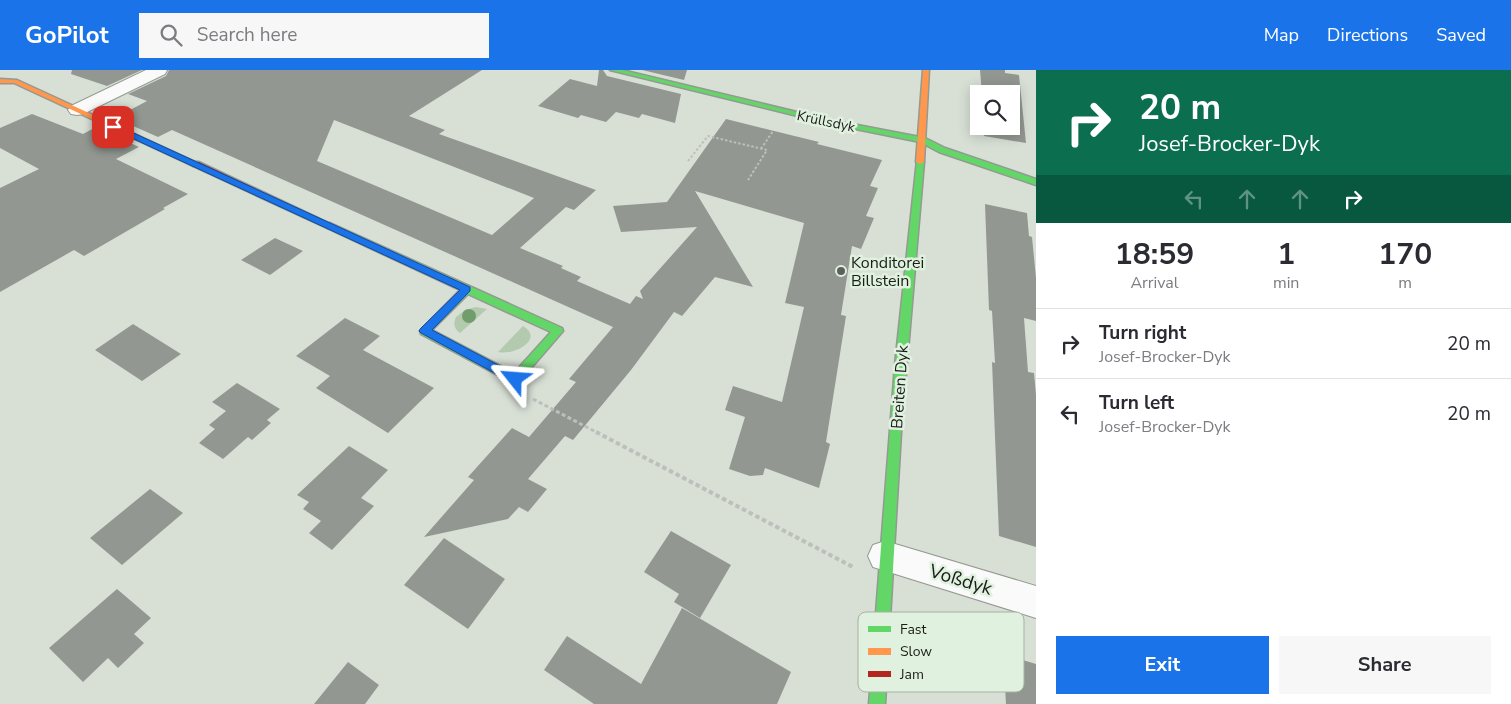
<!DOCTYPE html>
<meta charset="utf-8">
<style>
body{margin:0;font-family:"Nunito Sans",sans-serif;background:#f7f7f7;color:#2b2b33;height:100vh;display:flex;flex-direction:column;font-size:19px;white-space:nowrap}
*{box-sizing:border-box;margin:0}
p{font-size:16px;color:#7c7c81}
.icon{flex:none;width:28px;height:28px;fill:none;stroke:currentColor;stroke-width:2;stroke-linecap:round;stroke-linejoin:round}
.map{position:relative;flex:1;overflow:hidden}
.side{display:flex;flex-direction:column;background:#fff;width:475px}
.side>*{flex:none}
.guide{background:#0b6e4f;color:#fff;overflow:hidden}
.buttons{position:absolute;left:970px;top:15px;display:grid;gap:10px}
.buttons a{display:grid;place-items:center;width:50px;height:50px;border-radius:0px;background:#fff;box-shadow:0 2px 12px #0003;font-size:25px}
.pin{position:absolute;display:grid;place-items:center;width:42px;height:42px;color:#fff;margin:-21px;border-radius:10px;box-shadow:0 2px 8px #0006}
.me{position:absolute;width:55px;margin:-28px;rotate:298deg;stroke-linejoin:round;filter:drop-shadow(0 0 4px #0008)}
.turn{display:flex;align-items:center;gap:18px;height:105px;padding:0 20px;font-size:22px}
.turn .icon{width:65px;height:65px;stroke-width:2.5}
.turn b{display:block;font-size:35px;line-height:42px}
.lanes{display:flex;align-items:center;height:48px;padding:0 20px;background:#0003;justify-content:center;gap:25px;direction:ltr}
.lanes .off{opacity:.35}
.eta{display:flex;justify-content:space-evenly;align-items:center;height:85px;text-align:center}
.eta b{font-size:30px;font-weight:700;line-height:35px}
.cta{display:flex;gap:10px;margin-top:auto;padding:10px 20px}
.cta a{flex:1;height:58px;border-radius:0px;background:#1a73e8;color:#fff;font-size:20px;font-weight:700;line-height:58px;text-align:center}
.cta a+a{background:#f7f7f7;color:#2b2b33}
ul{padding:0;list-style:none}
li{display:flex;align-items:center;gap:15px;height:70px;padding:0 20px;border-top:1px solid #e1e1e2}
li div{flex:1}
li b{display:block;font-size:19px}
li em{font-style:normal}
header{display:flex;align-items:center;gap:30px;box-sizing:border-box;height:70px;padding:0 25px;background:#1a73e8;color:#fff}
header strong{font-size:24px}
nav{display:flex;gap:28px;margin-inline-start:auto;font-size:18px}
.search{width:350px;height:45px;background:#f7f7f7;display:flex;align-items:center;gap:12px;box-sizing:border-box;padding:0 18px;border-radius:0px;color:#7c7c81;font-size:19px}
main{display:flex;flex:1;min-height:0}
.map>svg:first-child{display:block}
.green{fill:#b3caaf}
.building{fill:#929891;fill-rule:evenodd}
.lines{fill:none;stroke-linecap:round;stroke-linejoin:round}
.street-casing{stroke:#949a92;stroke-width:2}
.fast-casing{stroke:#949a92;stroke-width:3}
.slow-casing{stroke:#949a92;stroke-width:3}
.jam-casing{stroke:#949a92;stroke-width:3}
.path-far2{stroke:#bcbfbc;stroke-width:2;stroke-dasharray:2.5 2;stroke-linecap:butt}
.path-far1{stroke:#bcbfbc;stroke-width:3;stroke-dasharray:4 2.5;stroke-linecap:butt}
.path{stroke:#bcbfbc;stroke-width:4;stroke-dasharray:4.5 3;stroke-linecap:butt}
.street{fill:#f9faf9;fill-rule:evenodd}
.fast{fill:#63d668;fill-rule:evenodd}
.slow{fill:#ff974d;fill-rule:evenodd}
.jam{fill:#b3261e;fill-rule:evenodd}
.tree{fill:#709d6b}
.route{fill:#1a73e8;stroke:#114b97}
.poi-dot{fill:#5b615a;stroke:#e1f1df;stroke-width:2}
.labels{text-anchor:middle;stroke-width:5;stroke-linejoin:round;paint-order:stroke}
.far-street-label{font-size:14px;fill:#181d17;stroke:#e1f1df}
.poi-label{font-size:16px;fill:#181d17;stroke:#e1f1df;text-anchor:start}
.street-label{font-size:16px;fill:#181d17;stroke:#e1f1df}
.near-street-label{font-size:19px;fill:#181d17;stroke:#e1f1df}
.key{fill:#e1f1df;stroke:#a5b1a3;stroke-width:1}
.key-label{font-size:14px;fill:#181d17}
</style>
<header>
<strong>GoPilot</strong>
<div class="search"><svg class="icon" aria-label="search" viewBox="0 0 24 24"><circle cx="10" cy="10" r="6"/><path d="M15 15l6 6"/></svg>Search here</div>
<nav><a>Map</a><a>Directions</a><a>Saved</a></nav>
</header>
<main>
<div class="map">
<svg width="1036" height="634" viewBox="0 0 1036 634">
<rect width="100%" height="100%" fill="#d8e0d6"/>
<path class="green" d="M 476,237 L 487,239 L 460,263 C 454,259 453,254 456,247 L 465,240 Z
M 523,256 C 545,269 514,286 498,282 Z"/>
<path class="building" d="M 72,0 L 142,0 L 107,16 L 71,4 Z
M 169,0 L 482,0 L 409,46 L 445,60 L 439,64 L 596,120 L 574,140 L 566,137 L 520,178 L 563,196 L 561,198 L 581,207 L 577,211 L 630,234 L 636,226 L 643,229 L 640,221 L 697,157 L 621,162 L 613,136 L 667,132 L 726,49 L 819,72 L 817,74 L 882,90 L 870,116 L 878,118 L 866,146 L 874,148 L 861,179 L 852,176 L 841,245 L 846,246 L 826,372 L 830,374 L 819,418 L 765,398 L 763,405 L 750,406 L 729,399 L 745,347 L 725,340 L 733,316 L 782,332 L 804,237 L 785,233 L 804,153 L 695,121 L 753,217 L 715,207 L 682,246 L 674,242 L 631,300 L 573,370 L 565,366 L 528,409 L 547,419 L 528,442 L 519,437 L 508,449 L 424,467 L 474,410 L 468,407 L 512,358 L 529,367 L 576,312 L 569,309 L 613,257 L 172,60 L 158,67 L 115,48 L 147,31 L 128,24 L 166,6 ZM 334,50 L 534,128 L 492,165 L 317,91 Z
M 599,0 L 603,0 L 607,6 L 681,24 L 675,53 L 642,44 L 639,48 L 616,42 L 606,52 L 581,45 L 578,48 L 538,36 L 570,9 L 597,16 Z
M 642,0 L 687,0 L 684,10 Z
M 980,0 L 1005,0 L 1005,3 L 1019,5 L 1026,73 L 984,66 L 983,56 L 1011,56 L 1011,24 L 982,24 Z
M 32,44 L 83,64 L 96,57 L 139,77 L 116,89 L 188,124 L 163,138 L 165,139 L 84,186 L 74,180 L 0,222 L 0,118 L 39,99 L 0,78 L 0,58 Z
M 985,134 L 1027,143 L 1029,166 L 1032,167 L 1036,208 L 1036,251 L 1024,248 L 1028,302 L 1034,303 L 1036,325 L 1036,477 L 999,466 L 992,292 L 995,293 L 992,241 L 989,240 Z
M 275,168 L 303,181 L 270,205 L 241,190 Z
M 345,248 L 380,266 L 363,280 L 434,318 L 388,363 L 316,318 L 330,306 L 296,286 Z
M 133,254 L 181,284 L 142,311 L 95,280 Z
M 237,313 L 280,339 L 267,350 L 271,353 L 252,370 L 248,367 L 223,389 L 199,373 L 215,359 L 209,355 L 226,341 L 212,332 Z
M 349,376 L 388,400 L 361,428 L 374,436 L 332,480 L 309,463 L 321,451 L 303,439 L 309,432 L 297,425 Z
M 150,419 L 183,443 L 122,495 L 90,468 Z
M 671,461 L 731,495 L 700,548 L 674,532 L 679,524 L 644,502 Z
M 444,468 L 505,509 L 468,559 L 404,515 Z
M 117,519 L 151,548 L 134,564 L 144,573 L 118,598 L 108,588 L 83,612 L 49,578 Z
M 682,538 L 791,602 L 777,634 L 594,634 L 544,600 L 567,566 L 641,614 Z
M 1003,584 L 1036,594 L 1036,634 L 1006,634 Z
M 348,592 L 379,615 L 365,634 L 314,634 Z"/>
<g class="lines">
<defs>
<path id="street" d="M 146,0 L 167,0 L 165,4 L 83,44 L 77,45 L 71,44 L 68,40 L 71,36 Z
M 885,471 L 1036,516 L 1036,548 L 873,497 L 868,486 L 873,475 Z"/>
<path id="fast" d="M 610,0 L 622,0 L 826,49 L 925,68 L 945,78 L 1036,109 L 1036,115 L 939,82 L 920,72 L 826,53 Z
M 917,90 L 924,92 L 901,363 L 885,634 L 869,634 L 895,295 Z
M 330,153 L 562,258 L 563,261 L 519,312 L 511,312 L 421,264 L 420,261 L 460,220 L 327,158 L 327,154 ZM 468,224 L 551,262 L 514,303 L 432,260 Z"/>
<path id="slow" d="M 923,0 L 929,0 L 924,92 L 920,94 L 916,92 Z
M 0,9 L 17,10 L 200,94 L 193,96 L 14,13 L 0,13 Z"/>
<path id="jam" d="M 193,92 L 199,92 L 335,156 L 333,158 L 327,158 L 193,96 Z"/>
</defs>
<use href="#street" class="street-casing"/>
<use href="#fast" class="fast-casing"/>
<use href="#slow" class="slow-casing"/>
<use href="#jam" class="jam-casing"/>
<path class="path-far2" d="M 761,79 L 773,61
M 688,91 L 708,66 L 767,80 L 748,110"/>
<path class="path-far1" d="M 533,329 L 598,363"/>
<path class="path" d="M 596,362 L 853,497"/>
<use href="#street" class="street"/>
<use href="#fast" class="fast"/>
<use href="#slow" class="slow"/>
<use href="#jam" class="jam"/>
</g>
<circle class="tree" cx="469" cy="246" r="7"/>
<path class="route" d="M 110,55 L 116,55 L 470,217 L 470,221 L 432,260 L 519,306 L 521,309 L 519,312 L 511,312 L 421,263 L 419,261 L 421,258 L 460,220 L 110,58 Z"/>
<circle class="poi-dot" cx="841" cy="201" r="5"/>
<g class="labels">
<g class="far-street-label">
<text transform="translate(826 51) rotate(12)" y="5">Krüllsdyk</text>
</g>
<g class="poi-label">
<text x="851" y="198">Konditorei<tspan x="851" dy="18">Billstein</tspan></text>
</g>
<g class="street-label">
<text transform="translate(899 317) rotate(-86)" y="6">Breiten Dyk</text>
</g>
<g class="near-street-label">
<text transform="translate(961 509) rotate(17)" y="7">Voßdyk</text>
</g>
</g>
<rect x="858" y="542" width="166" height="80" rx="8" class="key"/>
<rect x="868" y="556" width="23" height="6" fill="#63d668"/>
<rect x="868" y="578" width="23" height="7" fill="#ff974d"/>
<rect x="868" y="601" width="23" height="6" fill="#b3261e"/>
<g class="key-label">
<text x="900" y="564">Fast</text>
<text x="900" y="586">Slow</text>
<text x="900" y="609">Jam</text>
</g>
</svg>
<div class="buttons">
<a><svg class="icon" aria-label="search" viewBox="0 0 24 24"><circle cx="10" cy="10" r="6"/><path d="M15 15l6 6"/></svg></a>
</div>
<div class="pin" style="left:113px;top:57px;background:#d93025"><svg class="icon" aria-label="arrive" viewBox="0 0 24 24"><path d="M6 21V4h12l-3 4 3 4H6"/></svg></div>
<svg class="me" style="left:515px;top:309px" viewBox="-20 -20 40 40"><path d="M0-17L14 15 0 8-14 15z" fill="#1a73e8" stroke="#fff" stroke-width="4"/></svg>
</div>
<section class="side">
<div class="guide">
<div class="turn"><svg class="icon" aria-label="right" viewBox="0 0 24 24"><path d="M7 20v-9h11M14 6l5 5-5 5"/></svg><div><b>20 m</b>Josef-Brocker-Dyk</div></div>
<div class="lanes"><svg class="icon off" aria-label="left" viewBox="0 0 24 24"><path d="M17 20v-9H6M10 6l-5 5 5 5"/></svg><svg class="icon off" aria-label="ahead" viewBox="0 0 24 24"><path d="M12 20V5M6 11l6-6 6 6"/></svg><svg class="icon off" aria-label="ahead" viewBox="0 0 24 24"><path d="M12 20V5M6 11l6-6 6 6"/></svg><svg class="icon" aria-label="right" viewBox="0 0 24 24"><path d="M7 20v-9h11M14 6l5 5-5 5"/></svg></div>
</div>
<div class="eta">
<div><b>18:59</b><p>Arrival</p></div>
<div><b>1</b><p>min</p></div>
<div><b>170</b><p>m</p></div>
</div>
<ul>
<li><svg class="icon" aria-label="right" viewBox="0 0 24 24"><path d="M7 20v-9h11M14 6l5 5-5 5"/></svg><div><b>Turn right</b><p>Josef-Brocker-Dyk</p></div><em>20 m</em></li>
<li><svg class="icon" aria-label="left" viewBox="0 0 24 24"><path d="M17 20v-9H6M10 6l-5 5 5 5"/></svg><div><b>Turn left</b><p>Josef-Brocker-Dyk</p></div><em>20 m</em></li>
</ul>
<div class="cta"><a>Exit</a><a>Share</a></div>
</section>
</main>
